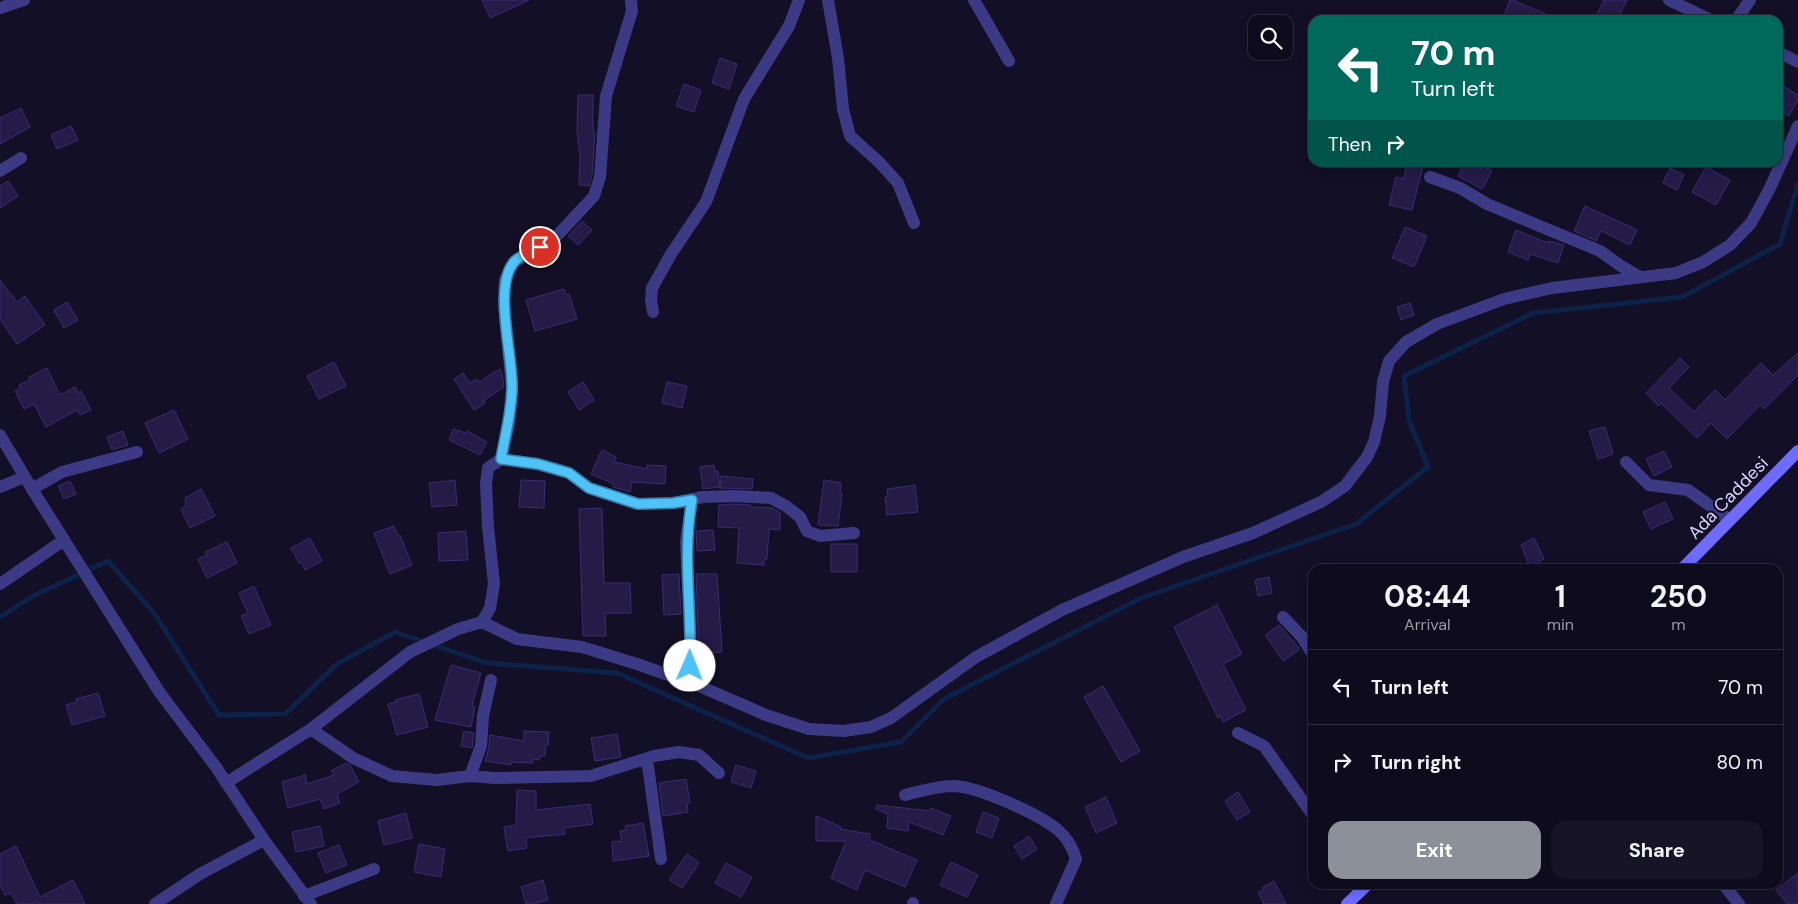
<!DOCTYPE html>
<style>
body{margin:0;font-family:"DM Sans",sans-serif;background:#171425;color:#f1f3f6;height:100vh;display:flex;flex-direction:column;font-size:19px;white-space:nowrap}
*{box-sizing:border-box;margin:0}
p{font-size:16px;color:#9b9ba3}
.icon{flex:none;width:28px;height:28px;fill:none;stroke:currentColor;stroke-width:2;stroke-linecap:round;stroke-linejoin:round}
.map{position:relative;flex:1;overflow:hidden}
.side{position:absolute;left:1308px;top:564px;width:475px;height:325px;display:flex;flex-direction:column;background:#0e0b1c;border-radius:15px;box-shadow:0 2px 12px #0003,0 0 0 1px #2e2b3b}
.side>*{flex:none}
.top-card{position:absolute;left:1308px;top:15px;width:475px;height:152px;border-radius:15px;box-shadow:0 2px 12px #0003,0 0 0 1px #2e2b3b;background:#00695c;color:#fff;overflow:hidden}
.controls{position:absolute;left:1248px;top:15px;display:grid;gap:10px}
.controls a{display:grid;place-items:center;width:45px;height:45px;border-radius:10px;background:#0e0b1c;box-shadow:0 2px 12px #0003,0 0 0 1px #2e2b3b;font-size:25px}
.pin{position:absolute;display:grid;place-items:center;width:42px;height:42px;color:#fff;margin:-21px;border:2px solid #fff;border-radius:50%;box-shadow:0 1px 5px #0007}
.me{position:absolute;width:55px;margin:-28px;rotate:1deg;stroke-linejoin:round;filter:drop-shadow(0 0 4px #0008)}
.turn{display:flex;align-items:center;gap:18px;height:105px;padding:0 20px;font-size:22px}
.turn .icon{width:65px;height:65px;stroke-width:2.5}
.turn b{display:block;font-size:35px;line-height:42px}
.then{display:flex;align-items:center;height:48px;padding:0 20px;background:#0003;gap:10px;font-size:19px}
.eta{display:flex;justify-content:space-evenly;align-items:center;height:85px;text-align:center}
.eta b{font-size:30px;font-weight:700;line-height:35px}
.button{display:flex;gap:10px;margin-top:auto;padding:10px 20px}
.button a{flex:1;height:58px;border-radius:15px;background:#8c9099;color:#fff;font-size:20px;font-weight:700;line-height:58px;text-align:center}
.button a+a{background:#171425;color:#f1f3f6}
ul{padding:0;list-style:none}
li{display:flex;align-items:center;gap:15px;height:75px;padding:0 20px;border-top:1px solid #2e2b3b}
li div{flex:1}
li b{display:block;font-size:19px}
li em{font-style:normal}
.map>svg:first-child{display:block}
.lines{fill:none;stroke-linecap:round;stroke-linejoin:round}
.stream{stroke:#0c2248;stroke-width:5}
.building{fill:#241b47;stroke:#3b2d73}
.minor{stroke:#3d3a85;stroke-width:12}
.tertiary{stroke:#3d3a85;stroke-width:12}
.secondary{stroke:#6f6bff;stroke-width:12}
.route-casing{stroke:#337fa1;stroke-width:12}
.route{stroke:#4fc3f7;stroke-width:9}
.labels{text-anchor:middle;stroke-width:4.5;stroke-linejoin:round;paint-order:stroke}
.street-label{font-size:18px;fill:#d9d4ff;stroke:#130f26}
</style>
<div class="map">
<svg width="1798" height="904" viewBox="0 0 1798 904">
<rect width="100%" height="100%" fill="#130f26"/>
<g class="lines">
<path class="stream" d="M 0,617 L 35,595 L 108,561 L 154,613 L 219,715 L 285,714 L 337,664 L 395,632 L 487,663 L 617,673 L 808,758 L 901,742 L 944,699 L 1141,598 L 1356,524 L 1428,467 L 1409,420 L 1404,376 L 1533,313 L 1682,297 L 1780,244 L 1798,184"/>
</g>
<path class="building" d="M 482,0 L 529,0 L 490,18 Z
M 1510,0 L 1513,0 L 1560,20 L 1502,20 Z
M 1604,0 L 1627,0 L 1617,20 L 1594,20 Z
M 720,58 L 737,64 L 729,89 L 712,83 Z
M 1778,83 L 1798,95 L 1798,100 L 1789,116 L 1778,110 Z
M 684,84 L 701,90 L 694,112 L 676,106 Z
M 578,95 L 593,95 L 593,131 L 595,132 L 592,175 L 589,186 L 579,185 L 580,156 L 577,131 Z
M 21,108 L 30,127 L 0,144 L 0,118 Z
M 71,126 L 78,140 L 57,149 L 51,135 Z
M 1407,162 L 1424,162 L 1412,210 L 1389,205 L 1396,177 L 1404,179 Z
M 1466,162 L 1476,162 L 1492,171 L 1482,189 L 1458,176 Z
M 1706,167 L 1730,180 L 1716,205 L 1692,192 Z
M 1670,168 L 1684,175 L 1677,190 L 1663,183 Z
M 8,181 L 18,196 L 0,208 L 0,186 Z
M 1585,206 L 1637,230 L 1630,245 L 1601,231 L 1596,241 L 1574,231 Z
M 582,221 L 592,230 L 578,245 L 568,236 Z
M 1405,227 L 1427,236 L 1414,267 L 1392,258 Z
M 1516,230 L 1548,243 L 1549,241 L 1564,245 L 1558,263 L 1530,254 L 1528,260 L 1508,252 Z
M 0,280 L 17,302 L 25,296 L 45,325 L 17,344 L 0,319 Z
M 564,289 L 566,295 L 569,294 L 577,319 L 535,331 L 526,300 Z
M 67,302 L 78,320 L 64,328 L 54,310 Z
M 1410,303 L 1414,315 L 1401,320 L 1397,307 Z
M 1798,353 L 1798,375 L 1764,409 L 1760,405 L 1727,439 L 1711,423 L 1697,438 L 1661,403 L 1658,406 L 1646,393 L 1680,358 L 1689,367 L 1669,388 L 1694,412 L 1715,390 L 1725,400 L 1761,363 L 1773,375 Z
M 334,362 L 346,386 L 319,399 L 307,376 Z
M 47,368 L 60,395 L 75,387 L 78,393 L 81,391 L 91,410 L 80,415 L 77,410 L 46,427 L 34,404 L 24,409 L 15,391 L 20,388 L 19,385 L 30,380 L 29,377 Z
M 500,369 L 502,373 L 504,387 L 483,401 L 485,403 L 474,410 L 454,379 L 463,373 L 470,383 L 477,379 L 479,382 Z
M 583,382 L 594,400 L 579,410 L 568,392 Z
M 667,382 L 687,386 L 682,408 L 662,403 Z
M 174,410 L 188,439 L 159,453 L 145,423 Z
M 1605,427 L 1613,454 L 1598,459 L 1589,431 Z
M 453,429 L 466,433 L 467,431 L 487,442 L 480,455 L 449,440 Z
M 123,431 L 128,445 L 112,450 L 107,437 Z
M 602,450 L 616,457 L 614,462 L 647,469 L 647,465 L 666,466 L 665,484 L 632,482 L 630,492 L 613,487 L 614,484 L 591,474 Z
M 1664,451 L 1672,467 L 1654,476 L 1646,459 Z
M 714,465 L 715,472 L 718,471 L 720,486 L 721,476 L 753,479 L 752,489 L 720,488 L 720,487 L 703,489 L 700,467 Z
M 455,480 L 457,505 L 432,507 L 429,483 Z
M 521,480 L 545,481 L 544,508 L 519,507 Z
M 824,480 L 841,483 L 840,493 L 842,494 L 838,526 L 818,525 Z
M 70,481 L 76,494 L 64,499 L 58,486 Z
M 915,485 L 918,512 L 887,515 L 885,497 L 888,496 L 887,489 Z
M 201,489 L 215,516 L 190,528 L 181,509 L 186,506 L 185,498 Z
M 1665,502 L 1673,519 L 1651,529 L 1643,512 Z
M 734,504 L 750,505 L 752,507 L 772,508 L 780,512 L 780,530 L 769,529 L 767,559 L 764,559 L 764,565 L 737,563 L 739,528 L 718,527 L 719,505 Z
M 602,508 L 604,583 L 630,583 L 631,613 L 605,613 L 606,636 L 583,636 L 579,509 Z
M 394,526 L 398,536 L 400,535 L 412,565 L 390,574 L 374,533 Z
M 713,530 L 715,550 L 697,551 L 696,531 Z
M 466,531 L 468,560 L 439,561 L 438,533 Z
M 310,538 L 322,561 L 305,570 L 301,562 L 299,563 L 291,548 Z
M 1534,538 L 1544,559 L 1530,567 L 1521,545 Z
M 227,542 L 237,563 L 207,578 L 198,559 L 207,555 L 205,552 Z
M 831,544 L 857,544 L 857,572 L 831,572 Z
M 679,574 L 681,614 L 664,615 L 662,575 Z
M 696,574 L 717,574 L 722,652 L 699,654 Z
M 1269,577 L 1272,593 L 1258,596 L 1255,580 Z
M 254,586 L 271,625 L 249,634 L 241,616 L 248,613 L 239,593 Z
M 1217,605 L 1242,654 L 1223,664 L 1246,710 L 1223,722 L 1221,716 L 1218,718 L 1174,627 Z
M 1279,625 L 1300,649 L 1283,661 L 1265,635 Z
M 451,665 L 481,673 L 472,706 L 475,707 L 471,727 L 435,720 Z
M 1103,686 L 1140,751 L 1121,762 L 1084,697 Z
M 98,693 L 105,716 L 72,725 L 66,705 L 77,702 L 76,699 Z
M 419,694 L 428,727 L 397,735 L 388,704 L 396,702 L 395,700 Z
M 464,731 L 474,733 L 472,748 L 461,746 Z
M 524,731 L 549,732 L 548,745 L 546,744 L 545,756 L 540,756 L 539,760 L 533,759 L 533,763 L 511,762 L 511,765 L 485,761 L 489,747 L 490,735 L 524,741 Z
M 617,734 L 621,757 L 595,761 L 591,738 Z
M 346,763 L 350,765 L 359,782 L 337,794 L 340,803 L 324,809 L 320,799 L 288,808 L 282,782 L 305,775 L 307,784 L 334,775 L 331,771 Z
M 736,765 L 756,771 L 751,788 L 731,782 Z
M 686,779 L 690,802 L 687,803 L 688,812 L 663,816 L 659,783 Z
M 517,790 L 536,791 L 536,810 L 590,804 L 593,824 L 564,828 L 565,834 L 526,838 L 527,848 L 508,851 L 504,827 L 516,825 Z
M 1238,792 L 1250,812 L 1237,820 L 1225,801 Z
M 1106,797 L 1117,823 L 1096,833 L 1085,807 Z
M 877,805 L 930,811 L 931,808 L 951,816 L 943,835 L 909,822 L 908,831 L 887,828 L 888,814 L 876,809 Z
M 983,812 L 999,818 L 992,838 L 976,832 Z
M 406,813 L 412,838 L 384,845 L 378,821 Z
M 816,816 L 841,827 L 840,829 L 870,834 L 870,840 L 917,860 L 905,887 L 865,870 L 857,890 L 831,878 L 846,841 L 816,841 Z
M 643,823 L 649,856 L 613,861 L 612,842 L 622,841 L 620,831 L 626,830 L 625,826 Z
M 320,826 L 324,846 L 296,852 L 292,832 Z
M 1029,836 L 1037,849 L 1022,859 L 1014,846 Z
M 419,844 L 445,849 L 441,877 L 414,872 Z
M 339,845 L 347,865 L 326,873 L 318,853 Z
M 16,846 L 40,897 L 73,880 L 85,904 L 17,904 L 11,893 L 5,895 L 0,885 L 0,854 Z
M 687,854 L 699,863 L 682,888 L 669,880 Z
M 951,862 L 978,875 L 967,897 L 940,885 Z
M 726,863 L 752,877 L 741,897 L 715,883 Z
M 1798,873 L 1798,904 L 1787,904 L 1776,890 Z
M 543,880 L 548,900 L 533,904 L 526,904 L 521,887 Z
M 1274,881 L 1286,904 L 1264,904 L 1258,892 L 1264,889 L 1263,887 Z"/>
<g class="lines">
<path class="minor" d="M 828,0 L 838,58 L 843,109 L 850,136 L 879,162 L 898,183 L 914,223
M 974,0 L 1009,61
M 1669,0 L 1711,20
M 1736,20 L 1750,0
M 1778,52 L 1798,62
M 0,171 L 21,158
M 1430,177 L 1460,188 L 1487,204 L 1600,251 L 1621,266 L 1640,277
M 653,312 L 651,300 L 652,288 L 671,254 L 706,202 L 744,99 L 789,26 L 799,0
M 501,459 L 509,424 L 512,387 L 504,304 L 505,280 L 514,262 L 553,240 L 594,196 L 600,177 L 606,96 L 632,11 L 631,0
M 1626,462 L 1649,485 L 1688,490 L 1730,520
M 0,487 L 24,477
M 32,489 L 62,472 L 137,452
M 0,584 L 64,540
M 1283,617 L 1302,637 L 1312,653
M 482,622 L 517,639 L 582,647 L 637,664 L 697,685 L 766,715 L 809,729 L 843,731 L 871,727 L 891,718 L 976,657 L 1062,610 L 1183,557 L 1253,533 L 1321,502 L 1345,486 L 1367,457 L 1374,442 L 1380,416 L 1383,382 L 1389,361 L 1406,342 L 1437,324 L 1504,299 L 1552,288 L 1676,273 L 1703,262 L 1730,245 L 1751,223 L 1769,190 L 1798,126
M 690,683 L 691,650 L 686,541 L 692,500
M 311,729 L 353,758 L 392,776 L 437,780 L 470,776 L 495,778 L 591,776 L 654,756 L 679,752 L 699,755 L 719,773
M 1238,733 L 1264,746 L 1312,814
M 647,759 L 661,859
M 470,776 L 481,746 L 483,716 L 491,680
M 226,783 L 311,729 L 410,652 L 458,629 L 482,622 L 490,608 L 494,584 L 488,527 L 486,483 L 488,468 L 501,459 L 538,464 L 569,473 L 589,488 L 638,504 L 673,503 L 703,497 L 734,496 L 771,498 L 786,506 L 800,517 L 807,531 L 820,536 L 854,533
M 905,795 C 920,791 938,786 954,786 C 979,787 1039,814 1058,830 C 1066,837 1073,848 1076,859 L 1056,904
M 1723,884 L 1739,904
M 304,896 L 374,869
M 155,904 L 200,874 L 264,840
M 913,904 L 913,903"/>
<path class="tertiary" d="M 0,8 L 24,0
M 0,435 L 32,489 L 160,693 L 216,767 L 264,840 L 311,904"/>
<path class="secondary" d="M 1682,569 L 1798,451
M 1347,904 L 1368,884"/>
</g>
<g class="lines">
<defs>
<path id="route" d="M 540,247 C 533,251 519,256 514,262 C 493,287 513,356 512,387 C 512,411 505,435 501,459 L 538,464 L 569,473 L 589,488 L 638,504 L 673,503 L 692,500 C 682,555 692,611 690,666"/>
</defs>
<use href="#route" class="route-casing"/>
<use href="#route" class="route"/>
</g>
<g class="labels">
<g class="street-label">
<text transform="translate(1728 498) rotate(-46)" y="6">Ada Caddesi</text>
</g>
</g>
</svg>
<div class="controls">
<a><svg class="icon" aria-label="search" viewBox="0 0 24 24"><circle cx="10" cy="10" r="6"/><path d="M15 15l6 6"/></svg></a>
</div>
<div class="pin" style="left:540px;top:247px;background:#d93025"><svg class="icon" aria-label="arrive" viewBox="0 0 24 24"><path d="M6 21V4h12l-3 4 3 4H6"/></svg></div>
<svg class="me" style="left:690px;top:666px" viewBox="-20 -20 40 40"><circle r="19" fill="#fff"/><path d="M0-13L10 11 0 6-10 11z" fill="#4fc3f7"/></svg>
<div class="top-card">
<div class="turn"><svg class="icon" aria-label="left" viewBox="0 0 24 24"><path d="M17 20v-9H6M10 6l-5 5 5 5"/></svg><div><b>70 m</b>Turn left</div></div>
<div class="then">Then<svg class="icon" aria-label="right" viewBox="0 0 24 24"><path d="M7 20v-9h11M14 6l5 5-5 5"/></svg></div>
</div>
<section class="side">
<div class="eta">
<div><b>08:44</b><p>Arrival</p></div>
<div><b>1</b><p>min</p></div>
<div><b>250</b><p>m</p></div>
</div>
<ul>
<li><svg class="icon" aria-label="left" viewBox="0 0 24 24"><path d="M17 20v-9H6M10 6l-5 5 5 5"/></svg><div><b>Turn left</b></div><em>70 m</em></li>
<li><svg class="icon" aria-label="right" viewBox="0 0 24 24"><path d="M7 20v-9h11M14 6l5 5-5 5"/></svg><div><b>Turn right</b></div><em>80 m</em></li>
</ul>
<div class="button"><a>Exit</a><a>Share</a></div>
</section>
</div>
